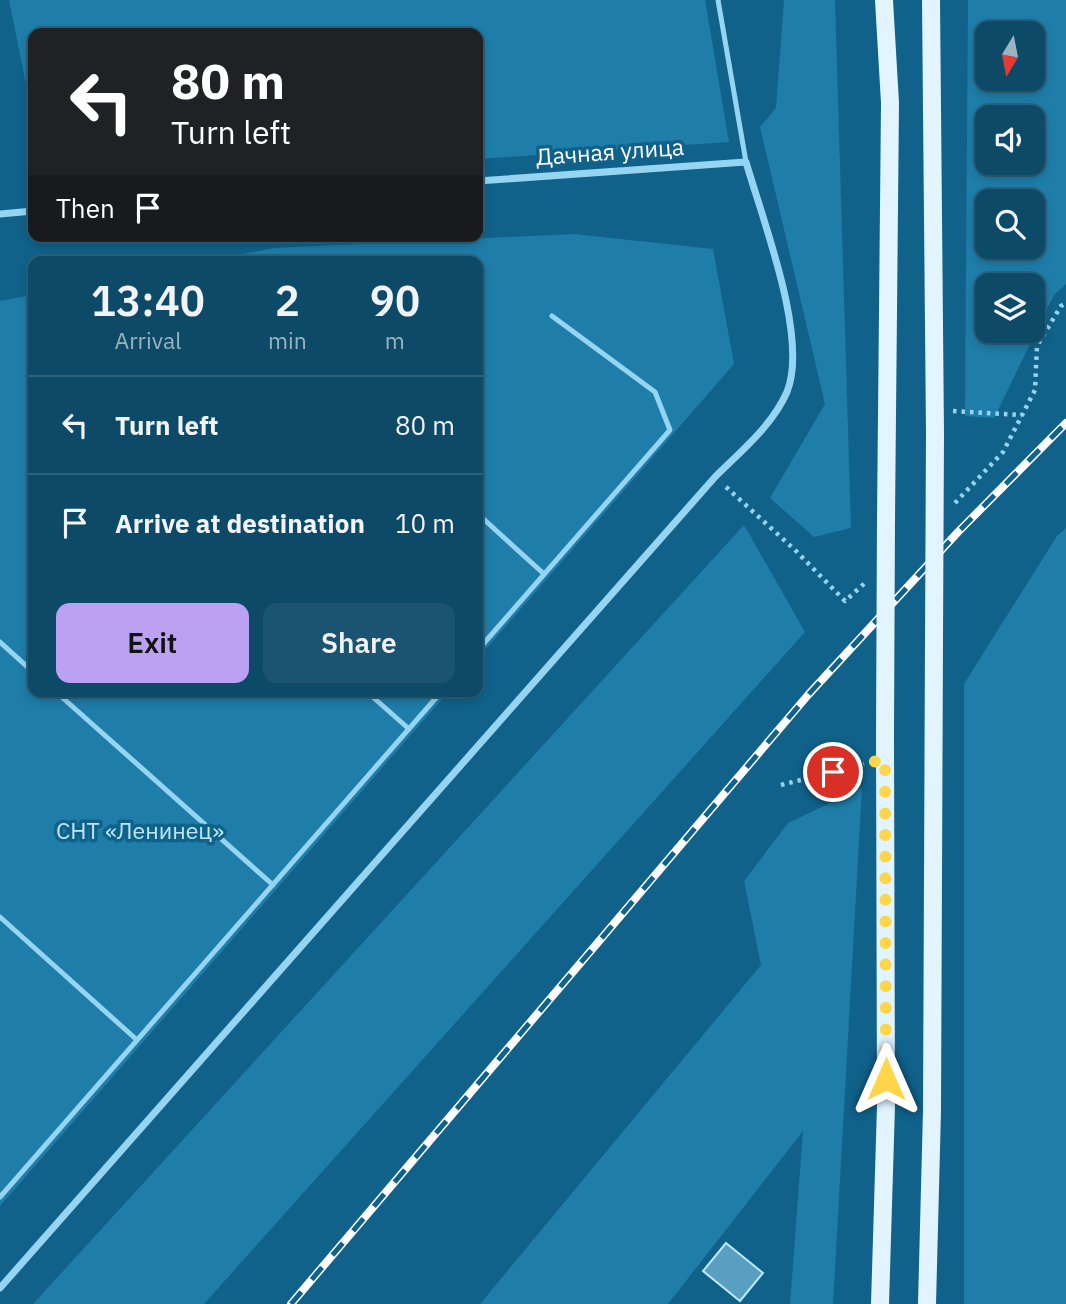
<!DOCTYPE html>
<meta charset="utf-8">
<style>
body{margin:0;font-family:"IBM Plex Sans",sans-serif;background:#1a5471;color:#f1f3f6;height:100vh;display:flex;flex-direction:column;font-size:26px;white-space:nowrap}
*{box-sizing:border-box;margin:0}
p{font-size:23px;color:#9ab3c0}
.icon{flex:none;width:38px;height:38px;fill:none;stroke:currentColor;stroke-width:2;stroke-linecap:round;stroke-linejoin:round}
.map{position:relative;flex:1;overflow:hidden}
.panel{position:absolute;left:28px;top:256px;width:455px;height:441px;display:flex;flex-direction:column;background:#0c4a68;border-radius:14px;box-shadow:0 4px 10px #0003,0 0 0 2px #2c627c}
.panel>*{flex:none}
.hud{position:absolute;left:28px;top:28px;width:455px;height:214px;border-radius:14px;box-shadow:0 4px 10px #0003,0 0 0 2px #2c627c;background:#202124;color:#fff;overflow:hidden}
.needle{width:46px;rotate:190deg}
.fabs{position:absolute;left:975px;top:21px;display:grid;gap:14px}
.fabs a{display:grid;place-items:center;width:70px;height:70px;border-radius:14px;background:#0c4a68;box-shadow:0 4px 10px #0003,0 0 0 2px #2c627c;font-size:35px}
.pin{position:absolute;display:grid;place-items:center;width:60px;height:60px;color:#fff;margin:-30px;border:4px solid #fff;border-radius:50%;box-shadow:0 2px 7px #0007}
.me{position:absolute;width:77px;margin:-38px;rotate:0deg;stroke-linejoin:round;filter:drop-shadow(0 0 5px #0008)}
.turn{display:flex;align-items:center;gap:24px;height:147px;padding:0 28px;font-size:32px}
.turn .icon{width:91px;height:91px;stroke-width:2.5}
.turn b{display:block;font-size:49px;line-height:60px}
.then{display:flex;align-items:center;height:66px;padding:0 28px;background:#0003;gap:14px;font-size:26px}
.eta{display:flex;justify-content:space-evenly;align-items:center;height:119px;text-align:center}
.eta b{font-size:42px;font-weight:600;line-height:49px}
.button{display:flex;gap:14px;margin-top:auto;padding:14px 28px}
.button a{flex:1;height:80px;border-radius:14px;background:#bca0f2;color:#111;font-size:28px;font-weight:600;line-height:80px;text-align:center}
.button a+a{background:#1a5471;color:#f1f3f6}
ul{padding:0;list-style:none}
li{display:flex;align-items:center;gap:21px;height:98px;padding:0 28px;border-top:2px solid #2c627c}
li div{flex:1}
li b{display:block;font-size:26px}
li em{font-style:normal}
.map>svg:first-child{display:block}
.green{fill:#1e7da9;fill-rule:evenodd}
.building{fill:#589fc1;stroke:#bde9fd;stroke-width:2}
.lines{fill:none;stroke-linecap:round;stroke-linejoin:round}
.path{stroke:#96d5f2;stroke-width:4.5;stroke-dasharray:3.5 5;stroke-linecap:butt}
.lane{stroke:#96d5f2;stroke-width:5}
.street{stroke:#96d5f2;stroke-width:7}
.primary{stroke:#e1f4ff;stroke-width:18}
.rail-casing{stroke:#fff;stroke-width:8}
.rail{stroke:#10628b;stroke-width:5;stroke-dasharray:16;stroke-linecap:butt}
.primary-bridge{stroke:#e1f4ff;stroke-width:18}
.route{stroke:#ffd54a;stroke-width:12;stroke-dasharray:0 21.6}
.labels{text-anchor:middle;stroke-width:7;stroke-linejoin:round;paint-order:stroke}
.street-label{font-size:23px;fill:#fff;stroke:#10628b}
.park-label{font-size:23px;fill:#bde9fd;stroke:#10628b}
</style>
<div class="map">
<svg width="1066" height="1304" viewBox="0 0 1066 1304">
<rect width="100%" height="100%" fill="#10628b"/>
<path class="green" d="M 9,0 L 705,0 L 729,142 L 478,159 L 478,33 L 33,33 L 33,119 Z
M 784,0 L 835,0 L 851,528 L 814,537 L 770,498 L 825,404 L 760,127 L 776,108 Z
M 968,0 L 1066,0 L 1066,284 L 1054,295 L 994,418 L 965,416 ZM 1032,33 L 1032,79 L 987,79 L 987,33 ZM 1032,117 L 1032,163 L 987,163 L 987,117 ZM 1032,201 L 1032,247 L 987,247 L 987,201 ZM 1032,285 L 1032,331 L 987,331 L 987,285 Z
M 574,234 L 713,249 L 734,364 L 478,658 L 478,261 L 207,261 L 274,248 Z
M 33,295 L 33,691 L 449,691 L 0,1206 L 0,301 Z
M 744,525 L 805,632 L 204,1304 L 33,1304 Z
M 1066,528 L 1066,1304 L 964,1304 L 964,684 L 1057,536 Z
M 862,788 L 833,1304 L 790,1304 L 803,1131 L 668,1304 L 480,1304 L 761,965 L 744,881 L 788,823 Z"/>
<path class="building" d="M 726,1243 L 763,1273 L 740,1301 L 703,1271 Z"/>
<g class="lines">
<path class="path" d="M 953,411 L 1022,415
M 726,487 L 795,550 L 845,601 L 865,583
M 955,503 L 1003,452 L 1035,390 L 1037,346 L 1061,306 L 1066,303
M 781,785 L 864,764"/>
<path class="lane" d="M 718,0 L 746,162
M 478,514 L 544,574
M 0,642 L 33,672
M 478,650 L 670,430 L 655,392 L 552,316
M 55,691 L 273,885
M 366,691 L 409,729
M 0,917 L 137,1040
M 0,1197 L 442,691"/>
<path class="street" d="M 0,214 L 33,211
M 0,1288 L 715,477 C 741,451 772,426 787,392 C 809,338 762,218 746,162 L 478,181"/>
<path class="primary" d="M 884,0 L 890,103 L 886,519
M 931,0 L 935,434
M 880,1304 L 886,1106 L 885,734
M 927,1304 L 932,1110 L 934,641"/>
<defs>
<path id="rail" d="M 291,1304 L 808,695 L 958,532 L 1066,423"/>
</defs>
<use href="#rail" class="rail-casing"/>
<use href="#rail" class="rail"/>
<path class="primary-bridge" d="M 934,641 L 935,434
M 885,734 L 886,519"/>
</g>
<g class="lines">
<path class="route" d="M 833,772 L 885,759 L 886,1079"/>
</g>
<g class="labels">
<g class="street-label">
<text transform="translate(610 152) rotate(-4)" y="8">Дачная улица</text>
</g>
<g class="park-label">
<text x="140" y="839">СНТ «Ленинец»</text>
</g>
</g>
</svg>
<div class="fabs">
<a><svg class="needle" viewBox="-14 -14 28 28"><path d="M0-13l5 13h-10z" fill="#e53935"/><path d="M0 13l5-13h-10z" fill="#9ab3c0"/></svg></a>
<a><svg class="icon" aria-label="sound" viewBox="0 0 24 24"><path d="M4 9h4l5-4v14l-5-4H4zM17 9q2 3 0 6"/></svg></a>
<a><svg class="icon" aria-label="search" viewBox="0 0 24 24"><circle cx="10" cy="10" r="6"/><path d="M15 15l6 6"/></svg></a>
<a><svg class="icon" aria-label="layers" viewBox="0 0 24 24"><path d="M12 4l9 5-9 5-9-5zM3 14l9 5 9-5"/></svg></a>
</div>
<div class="pin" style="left:833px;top:772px;background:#d93025"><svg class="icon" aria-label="arrive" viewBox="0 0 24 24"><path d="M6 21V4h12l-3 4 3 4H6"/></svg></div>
<svg class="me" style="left:886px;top:1079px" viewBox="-20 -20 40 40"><path d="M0-17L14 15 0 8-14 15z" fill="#ffd54a" stroke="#fff" stroke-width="4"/></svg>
<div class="hud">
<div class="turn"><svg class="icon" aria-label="left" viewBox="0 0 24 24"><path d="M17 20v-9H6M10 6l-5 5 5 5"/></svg><div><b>80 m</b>Turn left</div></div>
<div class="then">Then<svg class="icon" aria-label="arrive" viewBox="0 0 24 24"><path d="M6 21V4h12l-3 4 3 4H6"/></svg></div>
</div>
<section class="panel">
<div class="eta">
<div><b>13:40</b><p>Arrival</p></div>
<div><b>2</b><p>min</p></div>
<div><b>90</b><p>m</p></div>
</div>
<ul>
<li><svg class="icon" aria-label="left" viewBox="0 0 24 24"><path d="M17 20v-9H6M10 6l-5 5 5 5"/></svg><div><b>Turn left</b></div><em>80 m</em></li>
<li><svg class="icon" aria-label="arrive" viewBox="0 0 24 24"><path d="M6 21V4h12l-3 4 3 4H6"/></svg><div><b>Arrive at destination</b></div><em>10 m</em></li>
</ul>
<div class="button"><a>Exit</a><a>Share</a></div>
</section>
</div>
